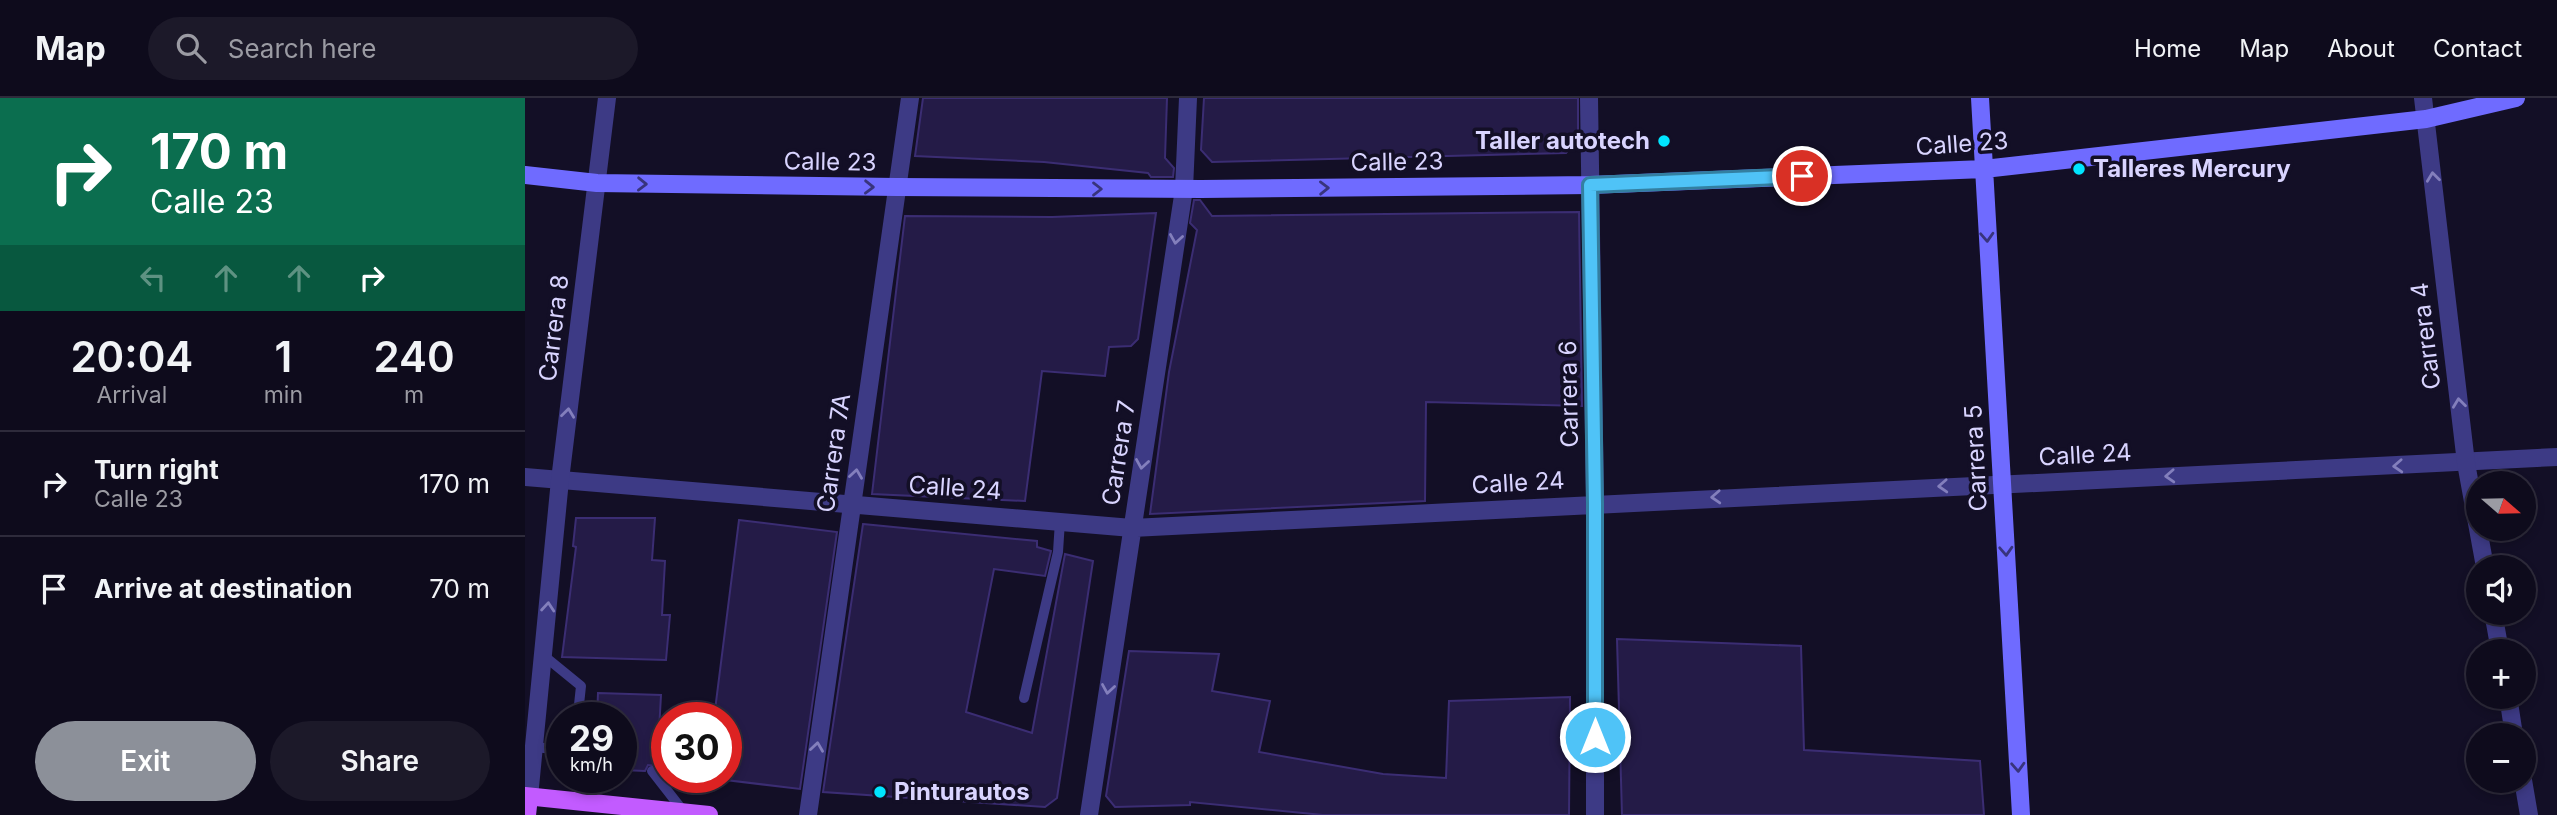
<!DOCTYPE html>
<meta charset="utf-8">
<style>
body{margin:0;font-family:Inter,sans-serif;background:#1c1929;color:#f1f3f6;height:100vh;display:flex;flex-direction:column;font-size:26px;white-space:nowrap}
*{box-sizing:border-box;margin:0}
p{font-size:23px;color:#9b9ba3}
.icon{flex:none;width:38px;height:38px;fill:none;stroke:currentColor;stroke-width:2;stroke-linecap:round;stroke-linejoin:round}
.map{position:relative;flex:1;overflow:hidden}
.panel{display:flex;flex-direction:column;background:#0e0b1c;width:525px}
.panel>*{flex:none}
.top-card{background:#0b6e4f;color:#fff;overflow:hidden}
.needle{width:46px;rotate:110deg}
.buttons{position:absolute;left:1941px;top:373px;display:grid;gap:14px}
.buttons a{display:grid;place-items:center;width:70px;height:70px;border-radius:50%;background:#0e0b1c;box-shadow:0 4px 10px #0003,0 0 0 2px #2e2b3b;font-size:35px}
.speed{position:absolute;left:21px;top:604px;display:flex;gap:14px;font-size:35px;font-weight:700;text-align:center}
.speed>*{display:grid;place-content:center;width:91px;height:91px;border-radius:50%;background:#0e0b1c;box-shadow:0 4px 10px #0003,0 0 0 2px #2e2b3b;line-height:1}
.speed small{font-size:18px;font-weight:400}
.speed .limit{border:10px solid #d22;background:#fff;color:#111}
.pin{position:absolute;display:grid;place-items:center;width:60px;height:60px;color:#fff;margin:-30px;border:4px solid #fff;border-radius:50%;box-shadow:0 2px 7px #0007}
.me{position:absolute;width:77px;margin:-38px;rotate:0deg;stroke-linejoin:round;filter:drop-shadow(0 0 5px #0008)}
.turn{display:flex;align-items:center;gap:24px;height:147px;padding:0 35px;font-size:32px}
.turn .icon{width:91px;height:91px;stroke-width:2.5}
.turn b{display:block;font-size:49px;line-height:60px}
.lanes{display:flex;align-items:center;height:66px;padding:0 35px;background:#0003;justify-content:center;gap:35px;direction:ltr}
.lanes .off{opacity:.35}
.eta{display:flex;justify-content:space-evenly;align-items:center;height:119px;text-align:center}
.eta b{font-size:42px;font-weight:600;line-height:49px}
.action{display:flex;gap:14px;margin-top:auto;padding:14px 35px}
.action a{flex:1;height:80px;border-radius:42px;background:#8c9099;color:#fff;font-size:28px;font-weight:600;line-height:80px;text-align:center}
.action a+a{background:#1c1929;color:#f1f3f6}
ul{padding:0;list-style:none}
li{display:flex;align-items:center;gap:21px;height:105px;padding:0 35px;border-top:2px solid #2e2b3b}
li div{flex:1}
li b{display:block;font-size:26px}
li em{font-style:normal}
header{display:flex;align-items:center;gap:42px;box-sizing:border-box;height:98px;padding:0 35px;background:#0e0b1c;border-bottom:2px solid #2e2b3b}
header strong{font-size:33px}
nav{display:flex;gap:38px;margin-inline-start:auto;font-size:24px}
.search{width:490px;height:63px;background:#1c1929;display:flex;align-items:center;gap:18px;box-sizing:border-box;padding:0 24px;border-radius:38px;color:#9b9ba3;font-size:26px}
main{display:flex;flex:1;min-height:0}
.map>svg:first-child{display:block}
.building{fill:#241b47;stroke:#3b2d73;stroke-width:2}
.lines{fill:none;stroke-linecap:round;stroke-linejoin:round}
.service{stroke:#3d3a85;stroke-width:10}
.minor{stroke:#3d3a85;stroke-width:18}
.tertiary{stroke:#3d3a85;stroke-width:18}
.secondary{stroke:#6f6bff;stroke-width:18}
.primary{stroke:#c25bff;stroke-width:18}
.oneway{stroke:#837fbc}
.oneway2{stroke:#38347d}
.route-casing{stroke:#337fa1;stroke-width:18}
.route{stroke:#4fc3f7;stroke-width:12}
.poi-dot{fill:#00e5ff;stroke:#130f26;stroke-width:2.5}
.labels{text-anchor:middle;stroke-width:7;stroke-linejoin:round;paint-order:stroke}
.poi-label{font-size:24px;font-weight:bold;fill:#d9d4ff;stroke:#130f26;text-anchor:start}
.street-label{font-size:24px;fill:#d9d4ff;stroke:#130f26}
</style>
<header>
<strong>Map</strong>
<div class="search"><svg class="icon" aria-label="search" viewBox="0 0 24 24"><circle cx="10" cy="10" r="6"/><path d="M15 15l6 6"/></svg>Search here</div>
<nav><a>Home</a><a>Map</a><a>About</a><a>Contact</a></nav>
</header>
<main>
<section class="panel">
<div class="top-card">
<div class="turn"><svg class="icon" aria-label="right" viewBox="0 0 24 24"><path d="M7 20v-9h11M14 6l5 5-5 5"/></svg><div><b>170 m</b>Calle 23</div></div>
<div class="lanes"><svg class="icon off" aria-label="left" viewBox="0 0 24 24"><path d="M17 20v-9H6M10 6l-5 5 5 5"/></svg><svg class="icon off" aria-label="ahead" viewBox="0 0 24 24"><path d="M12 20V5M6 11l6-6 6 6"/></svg><svg class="icon off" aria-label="ahead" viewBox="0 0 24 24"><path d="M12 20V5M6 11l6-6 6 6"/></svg><svg class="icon" aria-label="right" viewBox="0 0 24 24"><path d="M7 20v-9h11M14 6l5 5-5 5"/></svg></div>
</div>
<div class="eta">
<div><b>20:04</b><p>Arrival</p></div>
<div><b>1</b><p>min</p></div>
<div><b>240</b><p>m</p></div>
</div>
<ul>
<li><svg class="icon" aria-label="right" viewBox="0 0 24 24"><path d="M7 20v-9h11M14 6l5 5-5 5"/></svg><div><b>Turn right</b><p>Calle 23</p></div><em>170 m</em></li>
<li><svg class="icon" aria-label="arrive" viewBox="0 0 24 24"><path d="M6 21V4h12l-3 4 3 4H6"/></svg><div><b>Arrive at destination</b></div><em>70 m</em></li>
</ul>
<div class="action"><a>Exit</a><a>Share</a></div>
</section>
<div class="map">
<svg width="2032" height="717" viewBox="0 0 2032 717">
<rect width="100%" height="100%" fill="#130f26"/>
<path class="building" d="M 398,0 L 642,0 L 640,60 L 649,70 L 648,79 L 626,79 L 623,75 L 519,64 L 390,58 Z
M 679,0 L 1053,0 L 1053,41 L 1041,55 L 687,64 L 676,52 Z
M 669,102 L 675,102 L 687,118 L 1054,114 L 1057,308 L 901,304 L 900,403 L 625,416 L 644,274 L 672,132 L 665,125 Z
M 631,115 L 613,241 L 606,248 L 584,249 L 580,278 L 517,273 L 500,403 L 347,396 L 380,118 L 527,119 Z
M 51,420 L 130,420 L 127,462 L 140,463 L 137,517 L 145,517 L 141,562 L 37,559 L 51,449 L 48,448 Z
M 214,422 L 312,434 L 275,691 L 201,682 L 201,620 L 189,620 Z
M 338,426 L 512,443 L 512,449 L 526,453 L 520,478 L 469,471 L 441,614 L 507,635 L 540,456 L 568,463 L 532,700 L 520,709 L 298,694 Z
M 1092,541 L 1276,548 L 1279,652 L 1455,663 L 1459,717 L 1097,717 Z
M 604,553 L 694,556 L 687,593 L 745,603 L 734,654 L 858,676 L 921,680 L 924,603 L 1045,599 L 1044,717 L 798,717 L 665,704 L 665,707 L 590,709 L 581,698 Z
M 73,595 L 136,597 L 132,668 L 123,667 L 120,673 L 98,672 L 99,664 L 106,658 L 99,650 L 101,626 L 96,625 L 96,620 L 72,620 Z"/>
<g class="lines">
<path class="service" d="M 18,557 L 56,588 L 53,616
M 499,600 L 533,454 L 535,423
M 10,649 L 37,652
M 96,657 L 99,657
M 127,673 L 159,714
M 56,706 L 72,679"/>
<path class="minor" d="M 1064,0 L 1070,405 L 1070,717
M 0,379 L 607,430 L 2032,359
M 283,717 L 385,0
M 564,717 L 659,91 L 663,0"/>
<path class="tertiary" d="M 1898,0 L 1941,365 L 1960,469
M 1968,514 L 1975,553
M 1983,598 L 1989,637
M 1998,682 L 2004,717
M 4,699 L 35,382 L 82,0"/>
<path class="secondary" d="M 1455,0 L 1496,717
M 0,77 L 72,85 L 372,89 L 676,91 L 1065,87 L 1459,71 L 1901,21 L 1991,0"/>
<path class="primary" d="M 0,698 L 184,717
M 2,717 L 4,699"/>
</g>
<defs><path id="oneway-chevron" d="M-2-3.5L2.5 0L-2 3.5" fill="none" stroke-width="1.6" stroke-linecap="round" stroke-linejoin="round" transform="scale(1.75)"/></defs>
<g class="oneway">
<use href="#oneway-chevron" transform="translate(1908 79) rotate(-97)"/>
<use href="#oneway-chevron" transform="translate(651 141) rotate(99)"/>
<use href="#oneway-chevron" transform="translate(1934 305) rotate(-97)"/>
<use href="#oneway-chevron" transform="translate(43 315) rotate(-83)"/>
<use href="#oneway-chevron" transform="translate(617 366) rotate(99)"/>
<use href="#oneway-chevron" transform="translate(1873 368) rotate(177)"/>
<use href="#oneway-chevron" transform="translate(331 376) rotate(-82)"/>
<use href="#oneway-chevron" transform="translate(1645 378) rotate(177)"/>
<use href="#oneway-chevron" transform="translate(1418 388) rotate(177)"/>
<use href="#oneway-chevron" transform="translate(1191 399) rotate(177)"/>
<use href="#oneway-chevron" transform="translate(23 509) rotate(-85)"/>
<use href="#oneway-chevron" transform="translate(583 591) rotate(99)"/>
<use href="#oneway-chevron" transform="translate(292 649) rotate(-82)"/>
</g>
<g class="oneway2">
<use href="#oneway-chevron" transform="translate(117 86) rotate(1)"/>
<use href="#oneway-chevron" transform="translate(344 89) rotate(1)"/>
<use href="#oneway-chevron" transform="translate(799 90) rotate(-1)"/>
<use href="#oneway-chevron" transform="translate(572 91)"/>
<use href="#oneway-chevron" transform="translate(1462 139) rotate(87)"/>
<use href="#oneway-chevron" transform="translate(1481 453) rotate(87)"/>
<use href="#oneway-chevron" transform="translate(1493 669) rotate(87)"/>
</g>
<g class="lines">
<defs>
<path id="route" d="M 1070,639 L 1070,405 L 1065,87 L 1277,78"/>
</defs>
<use href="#route" class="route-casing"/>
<use href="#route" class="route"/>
</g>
<g class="poi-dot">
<circle cx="1139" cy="43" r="7"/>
<circle cx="1554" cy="71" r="7"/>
<circle cx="355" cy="694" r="7"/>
</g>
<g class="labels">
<g class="poi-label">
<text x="1125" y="51" text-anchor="end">Taller autotech</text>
<text x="1568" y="79">Talleres Mercury</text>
<text x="369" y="702">Pinturautos</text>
</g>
<g class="street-label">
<text transform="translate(1437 46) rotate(-4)" y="8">Calle 23</text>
<text transform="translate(305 64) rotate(1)" y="8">Calle 23</text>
<text transform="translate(872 64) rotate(-1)" y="8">Calle 23</text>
<text transform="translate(29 230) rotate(-83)" y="8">Carrera 8</text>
<text transform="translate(1901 238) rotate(-97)" y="8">Carrera 4</text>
<text transform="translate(1044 296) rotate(-91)" y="8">Carrera 6</text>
<text transform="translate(309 355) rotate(-82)" y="8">Carrera 7A</text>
<text transform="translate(594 355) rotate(-81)" y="8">Carrera 7</text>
<text transform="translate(1560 357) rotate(-3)" y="8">Calle 24</text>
<text transform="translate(1451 360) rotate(-93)" y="8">Carrera 5</text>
<text transform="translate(993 385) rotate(-3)" y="8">Calle 24</text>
<text transform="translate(430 390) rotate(4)" y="8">Calle 24</text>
</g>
</g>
</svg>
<div class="buttons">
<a><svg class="needle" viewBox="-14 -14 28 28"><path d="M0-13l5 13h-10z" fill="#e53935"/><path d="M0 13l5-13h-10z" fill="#9b9ba3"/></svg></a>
<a><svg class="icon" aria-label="sound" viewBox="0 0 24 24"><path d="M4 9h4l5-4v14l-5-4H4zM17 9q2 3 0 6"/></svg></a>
<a>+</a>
<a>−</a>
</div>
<div class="speed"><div>29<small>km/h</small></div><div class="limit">30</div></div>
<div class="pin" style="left:1277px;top:78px;background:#d93025"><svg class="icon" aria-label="arrive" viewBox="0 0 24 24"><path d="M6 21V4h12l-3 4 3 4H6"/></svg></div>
<svg class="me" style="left:1070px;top:639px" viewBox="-20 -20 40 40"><circle r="17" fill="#4fc3f7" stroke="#fff" stroke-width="3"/><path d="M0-11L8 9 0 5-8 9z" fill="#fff"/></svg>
</div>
</main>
